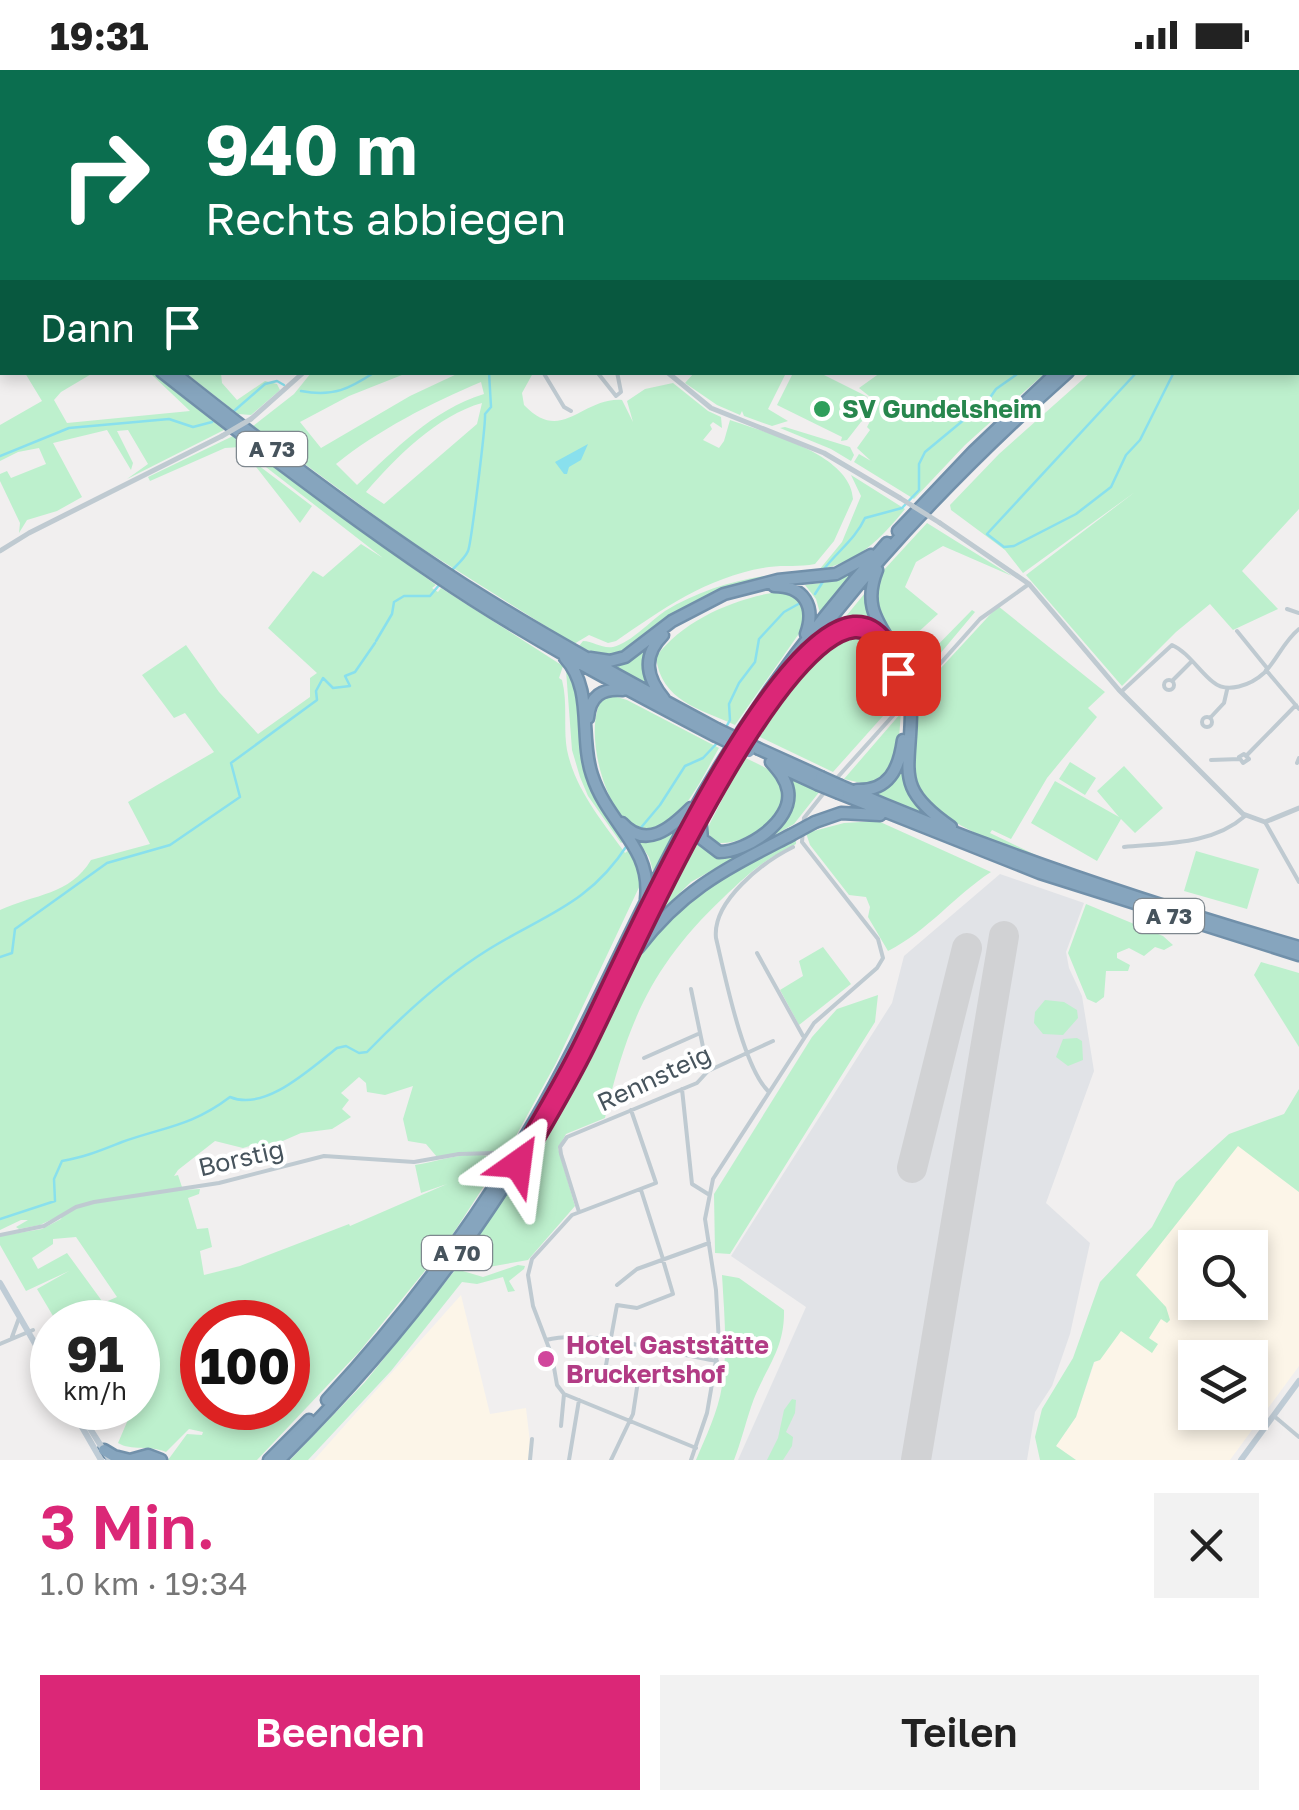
<!DOCTYPE html>
<html lang="de">
<meta charset="utf-8">
<style>
body{margin:0;font-family:"Golos Text",sans-serif;background:#f2f2f2;color:#222;height:100vh;display:flex;flex-direction:column;font-size:38px;white-space:nowrap}
*{box-sizing:border-box;margin:0}
p{font-size:32px;color:#767676}
.icon{flex:none;width:55px;height:55px;fill:none;stroke:currentColor;stroke-width:2;stroke-linecap:round;stroke-linejoin:round}
.map{position:relative;height:1390px;overflow:hidden}
.sheet{display:flex;flex-direction:column;background:#fff;flex:1}
.sheet>*{flex:none}
.guide{position:absolute;left:0px;top:0px;width:1300px;height:305px;box-shadow:0 5px 15px #0003;background:#0b6e4f;color:#fff;overflow:hidden}
.fabs{position:absolute;left:1178px;top:1160px;display:grid;gap:20px}
.fabs a{display:grid;place-items:center;width:90px;height:90px;border-radius:0px;background:#fff;box-shadow:0 5px 15px #0003;font-size:50px}
.speed{position:absolute;left:30px;top:1230px;display:flex;gap:20px;font-size:50px;font-weight:700;text-align:center}
.speed>*{display:grid;place-content:center;width:130px;height:130px;border-radius:50%;background:#fff;box-shadow:0 5px 15px #0003;line-height:1}
.speed small{font-size:25px;font-weight:400}
.speed .limit{border:15px solid #d22;background:#fff;color:#111}
.pin{position:absolute;display:grid;place-items:center;width:85px;height:85px;color:#fff;margin:-42px;border-radius:20px;box-shadow:0 5px 15px #0006}
.me{position:absolute;width:110px;margin:-55px;rotate:31deg;stroke-linejoin:round;filter:drop-shadow(0 0 8px #0008)}
.turn{display:flex;align-items:center;gap:35px;height:210px;padding:0 40px;font-size:45px}
.turn .icon{width:130px;height:130px;stroke-width:2.5}
.turn b{display:block;font-size:70px;line-height:85px}
.then{display:flex;align-items:center;height:95px;padding:0 40px;background:#0003;gap:20px;font-size:38px}
.round{display:grid;place-items:center;flex:none;width:105px;height:105px;border-radius:0px;background:#f2f2f2}
.summary{display:flex;align-items:center;justify-content:space-between;height:170px;padding:0 40px}
h1{font-size:60px;font-weight:600;line-height:75px;color:#db2777}
.cta{display:flex;gap:20px;margin-top:auto;padding:20px 40px}
.cta a{flex:1;height:115px;border-radius:0px;background:#db2777;color:#fff;font-size:40px;font-weight:600;line-height:115px;text-align:center}
.cta a+a{background:#f2f2f2;color:#222}
.status{display:flex;justify-content:space-between;align-items:center;height:70px;padding:0 50px;background:#fff;direction:ltr}
.status svg{height:28px;fill:currentColor}
.map>svg:first-child{display:block}
.commercial{fill:#fcf5e8;fill-rule:evenodd}
.airport{fill:#e1e3e7}
.green{fill:#bdf0cd;fill-rule:evenodd}
.water{fill:#89e0ed}
.lines{fill:none;stroke-linecap:round;stroke-linejoin:round}
.stream{stroke:#89e0ed;stroke-width:2.5}
.runway{stroke:#d1d2d4;stroke-width:30}
.motorway-casing{stroke:#7190aa;stroke-width:15}
.minor{stroke:#bfcad1;stroke-width:4}
.tertiary{stroke:#bfcad1;stroke-width:5}
.secondary{stroke:#bfccd6;stroke-width:6}
.motorway{stroke:#86a5be;stroke-width:10}
.motorway-bridge-casing{stroke:#7190aa;stroke-width:15;stroke-linecap:butt}
.tertiary-bridge{stroke:#bfcad1;stroke-width:5}
.motorway-bridge{stroke:#86a5be;stroke-width:10}
.route-casing{stroke:#8e194d;stroke-width:25}
.route{stroke:#db2777;stroke-width:18}
.leisure-dot{fill:#2e9e5b;stroke:#fff;stroke-width:4}
.hotel-dot{fill:#d1479c;stroke:#fff;stroke-width:4}
.labels{text-anchor:middle;stroke-width:8;stroke-linejoin:round;paint-order:stroke}
.shield{fill:#fff;stroke:#7e878e;stroke-width:2.5}
.shield-label{font-size:22px;font-weight:bold;fill:#47545d}
.leisure-label{font-size:25px;font-weight:bold;fill:#27864d;stroke:#fff;text-anchor:start}
.street-label{font-size:25px;fill:#47545d;stroke:#fff}
.hotel-label{font-size:25px;font-weight:bold;fill:#b23c85;stroke:#fff;text-anchor:start}
</style>
<div class="status"><b>19:31</b><svg viewBox="0 0 49 12"><path d="M0 12V9h3v3zM5 12V6h3v6zM10 12V3h3v9zM15 12V0h3v12zM26 1h20v11H26zM47 4h2v5h-2z"/></svg></div>
<div class="map">
<svg width="1299" height="1390" viewBox="0 0 1299 1390">
<rect width="100%" height="100%" fill="#f1efef"/>
<path class="commercial" d="M 1238,1075 L 1299,1122 L 1299,1296 L 1230,1390 L 1076,1390 L 1056,1376 L 1076,1347 L 1095,1291 L 1136,1205 ZM 1195,1178 L 1250,1178 L 1250,1232 L 1195,1232 ZM 1195,1288 L 1250,1288 L 1250,1342 L 1195,1342 Z
M 461,1225 L 490,1344 L 526,1338 L 532,1390 L 314,1390 Z"/>
<path class="airport" d="M 1000,804 L 1084,833 L 1066,882 L 1069,898 L 1082,926 L 1094,1001 L 1046,1133 L 1090,1173 L 1070,1264 L 1052,1316 L 1035,1342 L 1027,1390 L 738,1390 L 806,1237 L 731,1186 L 892,933 L 904,886 Z"/>
<path class="green" d="M 1299,124 L 1299,439 L 1242,501 L 1278,539 L 1233,560 L 1210,534 L 1176,562 L 1122,616 L 1026,505 L 1135,422 L 1023,503 L 1005,480 L 951,440 L 950,435 L 999,384 L 1090,303 L 1298,302 Z
M 818,302 L 866,326 L 874,335 L 872,344 L 861,352 L 847,370 L 841,371 L 842,367 L 777,335 L 793,303 Z
M 152,303 L 224,360 L 127,409 L 148,394 L 128,360 L 117,361 L 133,393 L 131,400 L 107,360 L 53,373 L 82,427 L 57,441 L 27,450 L 19,463 L 20,453 L 0,411 L 0,404 L 7,401 L 11,408 L 46,394 L 39,378 L 18,382 L 0,391 L 0,355 L 42,331 L 25,303 L 93,303 L 61,322 L 54,330 L 67,353 L 190,341 L 151,304 L 126,303 Z
M 186,303 L 221,303 L 222,313 L 237,330 L 265,311 L 277,314 L 280,320 L 251,345 L 238,344 Z
M 311,303 L 407,303 L 349,326 L 300,352 L 321,378 L 410,326 L 459,303 L 533,303 L 522,323 L 524,335 C 562,375 582,327 622,330 L 633,352 L 627,331 L 645,319 L 673,313 L 708,341 L 721,347 L 722,358 L 713,352 L 710,355 L 712,359 L 703,370 L 719,378 L 724,371 L 730,350 C 767,363 851,384 853,429 L 834,471 L 815,494 C 800,497 784,495 769,497 C 709,506 664,538 616,571 L 608,573 L 589,565 L 574,574 L 407,469 L 253,356 L 294,324 ZM 481,312 L 484,324 C 432,340 396,379 357,415 L 336,394 C 378,360 431,333 481,312 ZM 482,333 L 477,354 L 384,434 L 366,422 C 395,388 438,345 482,333 Z
M 694,303 L 786,303 L 768,339 L 788,351 L 772,356 L 744,346 L 742,341 L 740,345 L 717,335 L 685,313 Z
M 880,303 L 1045,303 L 965,375 L 914,429 L 854,392 L 859,384 L 871,391 L 857,378 L 870,360 L 867,357 L 879,334 L 859,318 Z
M 785,357 L 850,377 L 854,385 L 851,391 L 831,379 L 780,358 Z
M 233,366 L 436,515 L 432,518 L 438,522 L 441,518 L 563,596 L 559,608 L 562,610 C 568,633 563,657 567,680 C 575,719 602,751 625,783 L 630,779 L 639,793 L 642,811 L 556,993 L 512,1073 L 445,1176 L 359,1282 L 257,1390 L 168,1390 L 187,1364 L 202,1365 L 203,1362 L 189,1359 L 166,1382 C 150,1375 131,1381 118,1373 L 133,1338 L 138,1338 L 138,1252 L 59,1252 L 117,1227 L 76,1167 L 53,1169 L 53,1174 L 32,1188 L 38,1199 L 67,1183 L 102,1231 L 56,1251 L 37,1219 L 69,1201 L 26,1221 L 0,1175 L 0,1166 L 42,1159 L 61,1149 L 63,1144 L 40,1155 L 19,1159 L 16,1157 L 28,1150 L 21,1150 L 0,1160 L 0,840 C 35,824 70,825 91,790 L 150,774 L 128,732 L 214,682 L 185,643 L 174,648 L 142,605 L 186,575 L 219,622 L 258,664 L 310,627 L 310,608 L 317,603 L 268,558 L 313,501 L 323,507 L 361,474 L 383,488 L 240,377 L 225,378 L 150,411 L 148,407 ZM 359,1007 L 366,1013 L 367,1022 L 385,1025 L 413,1016 L 403,1049 L 408,1071 L 426,1074 L 437,1087 L 465,1082 L 503,1082 L 488,1098 L 492,1087 C 467,1080 440,1091 415,1095 L 421,1123 L 447,1114 L 350,1156 L 349,1154 L 240,1196 L 204,1205 L 200,1181 L 212,1177 L 208,1158 L 197,1159 L 188,1128 L 199,1124 L 200,1119 L 183,1120 L 178,1105 L 174,1106 L 178,1100 L 215,1071 L 243,1078 L 253,1075 L 253,1084 L 301,1063 L 332,1059 L 351,1047 L 342,1039 L 349,1030 L 341,1023 ZM 202,1252 L 288,1252 L 288,1338 L 202,1338 Z
M 238,380 L 312,436 L 300,453 L 253,393 Z
M 851,405 L 905,439 C 880,470 859,491 819,500 L 842,472 L 861,426 Z
M 927,453 L 1012,506 L 943,476 L 916,492 L 905,517 L 938,544 L 913,567 L 923,590 L 972,540 L 975,542 L 913,616 L 900,581 L 878,545 L 874,518 L 882,502 Z
M 817,501 C 803,508 780,506 763,509 C 737,513 712,524 689,536 C 649,558 628,601 579,576 L 583,571 C 593,571 602,579 613,577 C 632,572 649,552 665,541 C 711,513 764,503 817,501 Z
M 852,504 L 820,543 L 816,529 L 805,515 L 835,511 Z
M 783,521 L 795,524 L 805,535 L 805,555 L 735,655 C 700,639 661,631 656,587 C 683,549 738,527 783,521 Z
M 865,523 L 872,552 L 853,551 L 838,556 Z
M 998,536 L 1105,622 L 1088,638 L 1097,647 L 1047,708 L 1011,769 L 992,760 L 990,763 L 1048,791 L 979,765 L 945,747 L 918,724 L 911,699 L 915,626 Z
M 856,563 C 885,566 894,603 900,627 L 833,702 L 758,666 C 783,630 809,574 856,563 Z
M 649,573 C 643,589 641,599 647,615 L 612,595 Z
M 566,600 C 586,621 576,659 582,685 C 589,719 605,744 624,771 L 621,773 L 588,726 L 580,707 L 572,680 Z
M 607,624 L 627,630 L 719,678 C 703,705 684,753 649,760 C 609,768 576,649 607,624 Z
M 901,643 C 898,676 900,693 874,716 L 844,709 Z
M 744,687 C 755,693 770,698 778,708 C 803,740 743,780 713,772 L 707,759 Z
M 903,688 C 905,716 912,730 934,749 L 869,723 Z
M 1070,692 L 1096,708 L 1085,725 L 1059,709 Z
M 1124,696 L 1163,738 L 1135,763 L 1121,749 L 1097,791 L 1031,753 L 1055,711 L 1119,747 L 1097,721 Z
M 789,705 L 820,721 L 794,754 L 691,812 L 655,847 L 695,770 L 717,787 C 755,782 811,749 789,705 Z
M 878,751 L 991,802 C 954,826 929,860 888,881 L 868,847 L 870,837 L 866,827 L 849,825 L 810,775 L 806,763 L 844,753 Z
M 677,758 L 653,801 L 649,787 L 638,771 L 659,770 Z
M 796,768 L 796,774 C 762,791 750,802 723,828 C 651,896 627,954 605,1048 L 566,1064 L 558,1078 L 575,1136 L 528,1190 L 483,1198 L 462,1190 L 555,1051 L 637,890 L 655,864 L 711,814 Z
M 1196,781 L 1259,799 L 1247,839 L 1184,821 Z
M 1086,834 L 1163,866 L 1173,875 L 1164,880 L 1155,877 L 1144,886 L 1129,878 L 1117,883 L 1117,888 L 1130,895 L 1128,901 L 1106,901 L 1104,927 L 1096,933 L 1087,929 L 1068,883 Z
M 823,877 L 851,914 L 799,955 L 780,920 L 803,906 L 799,891 Z
M 1261,892 L 1299,903 L 1299,977 L 1254,905 Z
M 878,925 L 875,952 L 730,1184 L 715,1183 L 714,1124 L 812,967 L 837,939 Z
M 1045,930 L 1064,932 L 1077,940 L 1078,948 L 1063,965 L 1043,964 L 1034,953 L 1035,942 Z
M 1077,968 L 1082,971 L 1083,990 L 1068,996 L 1056,987 L 1063,969 Z
M 1299,1019 L 1299,1122 L 1238,1076 L 1136,1205 L 1166,1237 L 1170,1250 L 1167,1253 L 1161,1249 L 1149,1268 L 1158,1274 L 1152,1283 L 1121,1261 L 1100,1290 L 1094,1292 L 1076,1347 L 1056,1376 L 1076,1390 L 1040,1390 L 1035,1367 L 1042,1339 L 1073,1288 L 1100,1212 L 1152,1157 L 1176,1112 L 1229,1064 L 1284,1044 Z
M 518,1195 L 525,1196 L 524,1199 L 509,1211 L 515,1221 L 508,1222 L 503,1207 L 477,1214 L 462,1212 L 391,1301 L 308,1390 L 290,1390 L 365,1312 L 456,1199 L 483,1207 Z
M 722,1205 L 739,1208 L 784,1240 C 785,1282 763,1300 751,1337 C 745,1355 741,1372 734,1390 L 696,1390 C 706,1366 718,1342 722,1316 C 728,1280 724,1241 722,1205 Z
M 792,1329 L 796,1330 L 795,1343 L 786,1362 L 793,1367 L 792,1376 L 783,1390 L 767,1390 L 778,1368 L 784,1340 Z"/>
<path class="water" d="M 588,374 L 581,390 L 569,397 L 567,404 L 564,404 L 555,392 Z"/>
<g class="lines">
<path class="stream" d="M 764,2 L 773,0
M 1280,2 L 1283,0
M 1137,302 L 987,464 L 1004,477 L 1014,476 L 1076,444 L 1111,417 L 1126,385 L 1140,370 L 1174,302
M 301,321 C 334,327 349,319 375,302
M 234,341 L 265,314 L 277,311 L 284,315
M 0,386 L 69,358 L 169,349 L 193,357 L 212,352
M 824,499 C 838,481 856,468 865,448 L 902,438 L 919,420 L 919,394 L 925,382 L 989,329 L 996,319 L 1020,302
M 452,500 C 457,495 465,488 468,481 C 471,475 486,353 485,344 L 491,337 L 489,302
M 815,524 L 824,510
M 376,571 L 392,544 L 394,532 L 404,526 L 430,526 L 440,514
M 725,659 L 730,650 L 729,634 L 739,613 L 755,592 L 759,569 L 784,542 L 802,532
M 639,760 L 660,735 L 685,696 L 703,688 L 719,671
M 0,887 L 12,883 L 15,859 L 107,793 L 170,775 L 240,727 L 231,693 L 317,630 L 316,621 L 323,608 L 333,618 L 350,616 L 345,606 L 355,602 L 375,573
M 0,1149 L 55,1131 L 54,1109 L 62,1091 C 88,1086 99,1081 122,1072 C 164,1057 192,1056 230,1027 C 265,1042 310,999 337,978 L 346,976 L 359,983 L 367,982 C 402,946 443,908 486,881 C 543,845 588,836 628,774"/>
<path class="runway" d="M 912,1098 L 967,878
M 916,1390 L 1004,866"/>
<defs>
<path id="motorway" d="M 1298,106 L 1299,105
M 1298,116 L 1299,114
M 0,162 L 2,164
M 0,172 L 2,174
M 162,302 C 252,373 342,442 437,506 C 525,566 620,616 714,665
M 173,302 C 267,377 363,450 464,515 C 546,567 631,613 717,659
M 898,461 L 974,381 L 1057,302
M 877,500 C 865,530 873,546 890,572
M 774,516 C 804,516 816,536 806,564
M 663,565 C 642,586 646,607 664,629
M 812,581 C 863,540 889,558 903,619
M 565,588 C 594,619 579,667 592,705 C 608,755 652,776 646,829
M 590,588 L 610,591 L 625,587 L 672,551 L 724,524 L 778,510 L 836,504 L 871,485
M 911,640 C 911,702 893,717 951,757
M 588,648 C 590,626 602,618 623,620
M 759,679 L 821,707
M 778,696 L 817,714
M 841,716 C 990,781 1144,832 1299,877
M 857,720 C 889,721 899,699 903,670
M 839,723 L 1040,803 L 1299,885
M 700,747 L 702,769 L 719,782 C 746,782 793,752 788,721 C 786,709 778,700 771,692
M 815,752 L 841,743 L 880,745
M 622,753 C 646,780 671,758 691,738
M 638,878 C 684,818 726,799 791,765
M 327,1330 C 406,1245 476,1152 534,1052 C 591,953 634,848 689,749 C 744,649 811,558 887,473
M 104,1380 L 114,1386 L 130,1390
M 130,1390 L 148,1385 L 161,1390
M 269,1390 L 309,1350
M 279,1390 C 390,1280 488,1156 562,1018 C 626,901 677,778 748,664 C 833,529 949,408 1068,302"/>
</defs>
<use href="#motorway" class="motorway-casing"/>
<path class="minor" d="M 127,0 L 134,2
M 244,0 L 246,2
M 293,0 L 294,2
M 498,0 L 499,2
M 746,0 L 748,2
M 892,0 L 897,2
M 112,2 L 113,0
M 171,2 L 172,0
M 217,2 L 219,0
M 309,2 L 314,0
M 414,2 L 417,0
M 548,2 L 553,0
M 659,2 L 662,0
M 777,2 L 781,0
M 872,2 L 874,0
M 988,2 L 990,0
M 543,302 L 564,337 L 571,341
M 597,302 L 616,326 L 621,322 L 617,302
M 1287,539 L 1299,543
M 1237,561 L 1267,598
M 1266,600 L 1299,639
M1164 615a5 5 0 1 1 10 0a5 5 0 1 1-10 0Z
M 1172,611 L 1192,591
M 1121,622 L 1172,575 C 1188,582 1199,601 1213,612 C 1227,624 1251,615 1264,603 C 1277,590 1284,571 1299,559
M 913,624 L 980,549 L 1029,514
M1202 652a5 5 0 1 1 10 0a5 5 0 1 1-10 0Z
M 1210,648 L 1224,633 L 1227,620
M 1244,684 L 1249,689 L 1243,693 L 1239,687 Z
M 1247,685 L 1296,635
M 1211,690 L 1240,689
M 1297,693 L 1299,688
M 836,709 L 907,630
M 1265,752 L 1299,812
M 1124,777 C 1165,773 1212,775 1245,746
M 757,883 L 803,966
M 691,919 L 708,1001
M 644,988 L 698,964
M 682,1019 L 692,1114 L 708,1124
M 768,1021 C 743,996 725,906 716,868 C 712,831 763,792 793,777
M 631,1040 L 656,1113 L 572,1145 L 532,1189 L 528,1205 L 533,1236 L 552,1286 L 557,1315 L 564,1324 L 696,1378
M 641,1120 L 663,1189
M 579,1142 L 561,1084 L 560,1077 L 567,1067 L 697,1013 L 708,1001 L 773,971
M 0,1165 L 44,1156 L 76,1137 L 94,1132 L 219,1113 L 324,1086 L 414,1092 L 459,1084 L 495,1083
M 617,1215 L 637,1199 L 709,1173
M 12,1267 L 19,1248
M 546,1270 C 590,1258 671,1284 717,1291
M 0,1274 L 33,1260
M 1274,1346 L 1299,1367
M 561,1356 L 564,1324
M 530,1390 L 532,1369
M 569,1390 L 579,1330
M 611,1390 L 633,1344 L 638,1311 L 604,1306 L 617,1235 L 637,1238 L 673,1224 L 663,1190
M 691,1390 L 707,1343 L 719,1273 L 716,1220 L 705,1149 L 713,1109 L 814,953 L 877,898 L 883,888 L 878,869 L 802,772 L 804,748 L 827,719"/>
<path class="tertiary" d="M 716,2 L 720,0
M 667,302 L 711,338 L 824,383 L 900,428
M 251,349 L 304,302
M 940,453 L 1029,514 L 1119,620 L 1243,744 L 1265,752 L 1299,738
M 0,481 L 29,463 L 222,366"/>
<path class="secondary" d="M 0,1213 L 52,1303
M 71,1338 L 101,1390
M 77,1338 L 110,1390
M 1241,1390 L 1299,1311"/>
<use href="#motorway" class="motorway"/>
<defs>
<path id="motorway-bridge" d="M 908,613 L 911,640
M 717,659 L 759,679
M 714,665 L 749,682
M 821,707 L 841,716
M 817,714 L 839,723
M 791,765 L 815,752"/>
</defs>
<use href="#motorway-bridge" class="motorway-bridge-casing"/>
<path class="tertiary-bridge" d="M 222,366 L 251,349
M 900,428 L 940,453"/>
<use href="#motorway-bridge" class="motorway-bridge"/>
</g>
<g class="lines">
<defs>
<path id="route" d="M 518,1094 C 541,1054 565,1015 585,974 C 624,896 768,566 854,557 C 879,555 891,583 898,603"/>
</defs>
<use href="#route" class="route-casing"/>
<use href="#route" class="route"/>
</g>
<circle class="leisure-dot" cx="822" cy="339" r="10"/>
<circle class="hotel-dot" cx="546" cy="1289" r="10"/>
<g class="labels">
<g class="shield">
<rect x="237" y="362" width="70" height="34" rx="8"/>
<rect x="1134" y="829" width="70" height="34" rx="8"/>
<rect x="422" y="1166" width="70" height="34" rx="8"/>
</g>
<g class="shield-label">
<text x="272" y="387">A 73</text>
<text x="1169" y="854">A 73</text>
<text x="457" y="1191">A 70</text>
</g>
<g class="leisure-label">
<text x="842" y="348">SV Gundelsheim</text>
</g>
<g class="street-label">
<text transform="translate(654 1008) rotate(-25)" y="9">Rennsteig</text>
<text transform="translate(241 1088) rotate(-13)" y="9">Borstig</text>
</g>
<g class="hotel-label">
<text x="566" y="1284">Hotel Gaststätte<tspan x="566" dy="29">Bruckertshof</tspan></text>
</g>
</g>
</svg>
<div class="fabs">
<a><svg class="icon" aria-label="search" viewBox="0 0 24 24"><circle cx="10" cy="10" r="6"/><path d="M15 15l6 6"/></svg></a>
<a><svg class="icon" aria-label="layers" viewBox="0 0 24 24"><path d="M12 4l9 5-9 5-9-5zM3 14l9 5 9-5"/></svg></a>
</div>
<div class="speed"><div>91<small>km/h</small></div><div class="limit">100</div></div>
<div class="pin" style="left:898px;top:603px;background:#d93025"><svg class="icon" aria-label="arrive" viewBox="0 0 24 24"><path d="M6 21V4h12l-3 4 3 4H6"/></svg></div>
<svg class="me" style="left:518px;top:1094px" viewBox="-20 -20 40 40"><path d="M0-17L14 15 0 8-14 15z" fill="#db2777" stroke="#fff" stroke-width="4"/></svg>
<div class="guide">
<div class="turn"><svg class="icon" aria-label="right" viewBox="0 0 24 24"><path d="M7 20v-9h11M14 6l5 5-5 5"/></svg><div><b>940 m</b>Rechts abbiegen</div></div>
<div class="then">Dann<svg class="icon" aria-label="arrive" viewBox="0 0 24 24"><path d="M6 21V4h12l-3 4 3 4H6"/></svg></div>
</div>
</div>
<section class="sheet">
<div class="summary"><div><h1>3 Min.</h1><p>1.0 km · 19:34</p></div><a class="round"><svg class="icon" aria-label="close" viewBox="0 0 24 24"><path d="M6 6l12 12M18 6L6 18"/></svg></a></div>
<div class="cta"><a>Beenden</a><a>Teilen</a></div>
</section>
